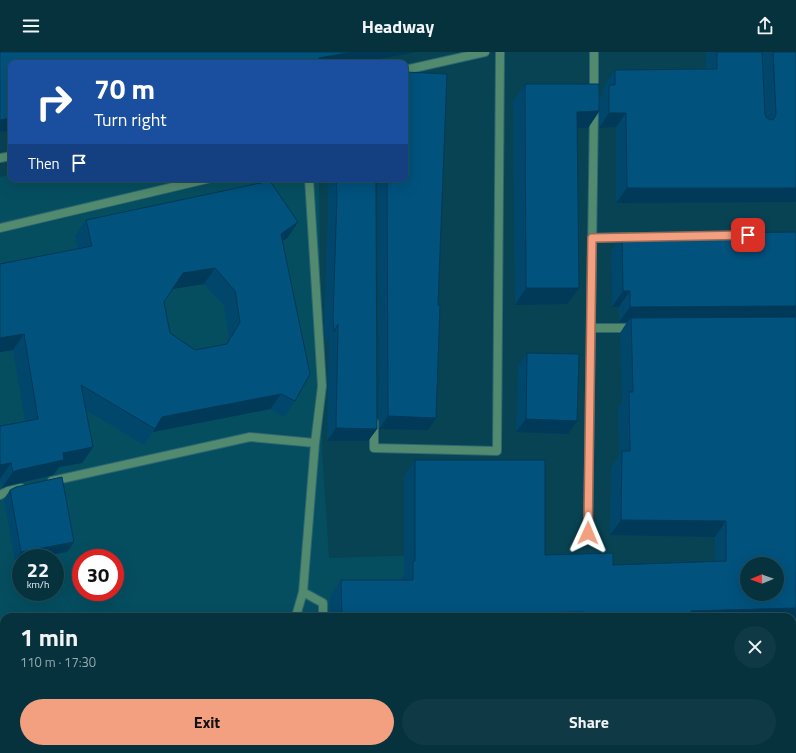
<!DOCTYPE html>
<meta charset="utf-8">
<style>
body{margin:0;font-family:"Titillium Web",sans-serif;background:#0f3a45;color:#f1f3f6;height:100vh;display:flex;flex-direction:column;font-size:15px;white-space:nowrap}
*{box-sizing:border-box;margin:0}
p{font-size:13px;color:#98aab0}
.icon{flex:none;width:22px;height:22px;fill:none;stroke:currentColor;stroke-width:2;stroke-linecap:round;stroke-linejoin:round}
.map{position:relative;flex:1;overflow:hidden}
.details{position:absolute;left:0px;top:561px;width:796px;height:140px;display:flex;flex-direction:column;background:#06323e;border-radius:12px 12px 0 0;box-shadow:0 4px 16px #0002,0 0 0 1px #274d58}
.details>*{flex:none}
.hud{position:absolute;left:8px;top:8px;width:400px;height:122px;border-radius:8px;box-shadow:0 4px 16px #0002,0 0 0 1px #274d58;background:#1a4fa0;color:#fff;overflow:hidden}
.needle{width:26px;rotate:269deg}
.tools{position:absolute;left:740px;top:505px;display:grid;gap:8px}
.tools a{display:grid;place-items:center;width:44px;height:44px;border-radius:50%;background:#06323e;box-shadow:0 4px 16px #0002,0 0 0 1px #274d58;font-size:20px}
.speed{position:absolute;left:12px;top:497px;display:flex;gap:8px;font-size:20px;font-weight:700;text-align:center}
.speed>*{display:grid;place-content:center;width:52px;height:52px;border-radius:50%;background:#06323e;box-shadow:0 4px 16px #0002,0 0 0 1px #274d58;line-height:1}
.speed small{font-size:10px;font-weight:400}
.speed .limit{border:6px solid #d22;background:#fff;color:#111}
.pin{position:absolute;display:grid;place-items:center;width:34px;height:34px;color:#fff;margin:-17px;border-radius:8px;box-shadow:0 2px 6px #0006}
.me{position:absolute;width:44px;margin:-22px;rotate:1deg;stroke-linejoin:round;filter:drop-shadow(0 0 3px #0008)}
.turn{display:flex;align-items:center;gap:14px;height:84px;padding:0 20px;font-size:18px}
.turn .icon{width:52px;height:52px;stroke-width:2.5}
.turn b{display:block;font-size:28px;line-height:34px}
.then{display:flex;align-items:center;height:38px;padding:0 20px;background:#0003;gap:8px;font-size:15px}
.round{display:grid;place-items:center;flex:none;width:42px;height:42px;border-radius:21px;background:#0f3a45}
.head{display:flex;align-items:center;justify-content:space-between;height:68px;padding:0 20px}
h1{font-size:24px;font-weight:700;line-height:30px}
.cta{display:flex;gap:8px;margin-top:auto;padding:8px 20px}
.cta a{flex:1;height:46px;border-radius:24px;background:#f2a080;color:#111;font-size:16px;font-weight:700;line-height:46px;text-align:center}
.cta a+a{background:#0f3a45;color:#f1f3f6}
header{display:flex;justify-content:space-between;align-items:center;height:52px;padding:0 20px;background:#06323e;font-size:18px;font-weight:700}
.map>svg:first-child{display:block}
.built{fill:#054e60;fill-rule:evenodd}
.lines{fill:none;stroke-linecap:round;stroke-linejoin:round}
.service-casing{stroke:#2e6372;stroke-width:10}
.minor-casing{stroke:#2e6372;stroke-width:10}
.service{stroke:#518a6e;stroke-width:8}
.minor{stroke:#518a6e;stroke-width:8}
.wall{fill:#01476c;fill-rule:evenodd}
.shaded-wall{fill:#013958}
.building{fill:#01527d;stroke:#013958;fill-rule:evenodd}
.route-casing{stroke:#9d6853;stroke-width:10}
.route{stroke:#f2a080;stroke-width:7}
</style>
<header><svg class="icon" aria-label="menu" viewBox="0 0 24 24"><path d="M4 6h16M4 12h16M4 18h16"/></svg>Headway<svg class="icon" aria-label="share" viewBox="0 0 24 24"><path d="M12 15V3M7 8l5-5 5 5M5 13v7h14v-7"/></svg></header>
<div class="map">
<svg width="796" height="701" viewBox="0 0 796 701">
<rect width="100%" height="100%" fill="#084353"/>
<path class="built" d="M 11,122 L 11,127 L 319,127 L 322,398 L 329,506 L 530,500 L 532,565 L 4,565 L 4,697 L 787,697 L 787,701 L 0,701 L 0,125 ZM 21,506 L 55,506 L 55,540 L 21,540 ZM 81,506 L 115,506 L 115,540 L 81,540 Z"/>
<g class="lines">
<defs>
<path id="service" d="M 309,127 L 322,334 L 315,391
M 0,176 L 207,127
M 592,186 L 631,185
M 591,276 L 634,276
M 52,429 L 250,385 L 315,391 L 303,540 L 296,564 L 293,565
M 0,443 L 8,439 L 21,436
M 303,540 L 323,551 L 323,565
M 0,642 L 4,641
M 323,701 L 323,697
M 693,701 L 693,697"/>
<path id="minor" d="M 405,18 L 485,0
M 594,41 L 594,0
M 0,106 L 11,104
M 374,370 L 374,396 L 497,399 L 500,0
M 588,481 L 594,57"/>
</defs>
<use href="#service" class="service-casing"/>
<use href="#minor" class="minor-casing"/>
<use href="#service" class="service"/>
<use href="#minor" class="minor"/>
</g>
<path class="wall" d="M 706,0 L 796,0 L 796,150 L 616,151 L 616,75 L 599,76 L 599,60 L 588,76 L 577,76 L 579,236 L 567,252 L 515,253 L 513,49 L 525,32 L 599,47 L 604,40 L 604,33 L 615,18 L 706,17 Z
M 406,20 L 428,378 L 379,377 L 378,127 L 405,127 L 405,22 Z
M 327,127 L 376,127 L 377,377 L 368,389 L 327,389 L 329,286 L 325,292 L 324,277 L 328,157 Z
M 86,168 L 298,170 L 287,186 L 283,189 L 295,349 L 284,365 L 270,357 L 153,380 L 144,393 L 86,358 L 93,395 L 82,411 L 59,415 L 53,423 L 7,434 L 2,436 L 0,427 L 0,374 L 25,369 L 13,298 L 0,300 L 0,212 L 78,196 L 75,184 ZM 204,232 L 224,254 L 229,285 L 225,293 L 195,298 L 170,281 L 164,250 L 173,237 Z
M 796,180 L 796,567 L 793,571 L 792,571 L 792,565 L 330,565 L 330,544 L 341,528 L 402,528 L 402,524 L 404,522 L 404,424 L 415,408 L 545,503 L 613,513 L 715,509 L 715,485 L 610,483 L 611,415 L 619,404 L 618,355 L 622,351 L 620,281 L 627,270 L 619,270 L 619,255 L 612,255 L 611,198 L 622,182 Z
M 527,301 L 568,382 L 516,380 L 518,314 Z
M 10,438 L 67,500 L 15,509 L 4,447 Z
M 331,697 L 540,697 L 540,701 L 331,701 Z
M 574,697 L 692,697 L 692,701 L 574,701 Z"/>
<path class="shaded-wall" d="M 353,0 L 417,0 L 357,11 L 315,11 L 319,6 Z
M 599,59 L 588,76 L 566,76 L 577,60 Z
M 609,61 L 626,61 L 616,75 L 599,76 Z
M 11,66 L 11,78 L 0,80 L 0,68 Z
M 627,136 L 796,136 L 796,150 L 616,151 Z
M 298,170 L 287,186 L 270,198 L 281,182 Z
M 215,216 L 204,232 L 172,237 L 183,221 Z
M 526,236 L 579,236 L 567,252 L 515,253 Z
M 623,239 L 630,239 L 619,255 L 612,255 Z
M 796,254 L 796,270 L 631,266 L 627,270 L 619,270 L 630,255 Z
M 24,282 L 13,298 L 0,300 L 0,286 Z
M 281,342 L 270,357 L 153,380 L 162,365 Z
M 388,364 L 436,366 L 428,378 L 379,377 Z
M 526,367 L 577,369 L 568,382 L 516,380 Z
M 336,376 L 377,377 L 368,389 L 327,389 Z
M 93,395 L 82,411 L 59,415 L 53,423 L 7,434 L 2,436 L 13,420 L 18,418 L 63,401 Z
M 11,411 L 0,427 L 0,413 Z
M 621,468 L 726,469 L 715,485 L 610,483 Z
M 74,490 L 67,500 L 32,506 L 21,506 L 21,508 L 15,509 L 21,500 Z
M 796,556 L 796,567 L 793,571 L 792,571 L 792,565 L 687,565 L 691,559 Z
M 584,560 L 580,565 L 509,565 L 512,561 Z
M 42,697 L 105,697 L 83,701 L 17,701 Z
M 512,700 L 540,700 L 540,701 L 512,701 Z"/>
<path class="building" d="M 0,0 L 353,0 L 319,6 L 319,10 L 316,11 L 11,11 L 11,66 L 0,68 Z
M 717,0 L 762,0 L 765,62 L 766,65 L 770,68 L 774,67 L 776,62 L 773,0 L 796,0 L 796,136 L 627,136 L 626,61 L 609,61 L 609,33 L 615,33 L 615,18 L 717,17 Z
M 406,20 L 447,22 L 438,253 L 440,253 L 436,366 L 388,364 L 387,127 L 405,127 L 405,53 Z
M 525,32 L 599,32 L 599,59 L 577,60 L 579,236 L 526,236 Z
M 336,127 L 376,127 L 377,377 L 336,376 L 338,272 L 334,280 L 333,265 L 337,144 Z
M 270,129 L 298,170 L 281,182 L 310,322 L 295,349 L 281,342 L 162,365 L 155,377 L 81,333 L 93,395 L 63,401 L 64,408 L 18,418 L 13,420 L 11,411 L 0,413 L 0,374 L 38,367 L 24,282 L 0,286 L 0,212 L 92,194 L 86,168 ZM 215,216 L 235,239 L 240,270 L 227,292 L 195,298 L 170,281 L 164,250 L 183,221 Z
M 796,180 L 796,254 L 630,255 L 630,239 L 623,239 L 622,182 Z
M 796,265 L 796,556 L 691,559 L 691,565 L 584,565 L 584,560 L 512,561 L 512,565 L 342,565 L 341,528 L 413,528 L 413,509 L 415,509 L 415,408 L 545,408 L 545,503 L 613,501 L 613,513 L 726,509 L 726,469 L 621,468 L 622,399 L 630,399 L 629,340 L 633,340 L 631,266 ZM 747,512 L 777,512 L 777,542 L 747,542 Z
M 527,301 L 579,302 L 577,369 L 526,367 Z
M 62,425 L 74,490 L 21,500 L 10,438 L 16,435 Z
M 4,654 L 4,697 L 42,697 L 17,701 L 0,701 L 0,655 Z
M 342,697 L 540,697 L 540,700 L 512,700 L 512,701 L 342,701 Z
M 585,697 L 692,697 L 692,701 L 585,701 Z"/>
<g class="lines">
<defs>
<path id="route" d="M 588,481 L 592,186 L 748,183"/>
</defs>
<use href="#route" class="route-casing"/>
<use href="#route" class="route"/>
</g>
</svg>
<div class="tools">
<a><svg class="needle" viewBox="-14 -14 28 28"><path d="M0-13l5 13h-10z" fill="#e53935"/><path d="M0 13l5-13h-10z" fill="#98aab0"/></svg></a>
</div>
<div class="speed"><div>22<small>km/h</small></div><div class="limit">30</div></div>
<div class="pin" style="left:748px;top:183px;background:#d93025"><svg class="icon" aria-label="arrive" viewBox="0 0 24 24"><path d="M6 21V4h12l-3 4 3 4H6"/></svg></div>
<svg class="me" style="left:588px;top:481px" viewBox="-20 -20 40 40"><path d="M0-17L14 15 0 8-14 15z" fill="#f2a080" stroke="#fff" stroke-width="4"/></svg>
<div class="hud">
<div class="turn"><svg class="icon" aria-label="right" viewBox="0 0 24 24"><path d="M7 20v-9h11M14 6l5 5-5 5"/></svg><div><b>70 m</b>Turn right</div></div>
<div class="then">Then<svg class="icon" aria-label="arrive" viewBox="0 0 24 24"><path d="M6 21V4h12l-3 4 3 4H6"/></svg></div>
</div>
<section class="details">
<div class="head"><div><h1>1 min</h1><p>110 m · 17:30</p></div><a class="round"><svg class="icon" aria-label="close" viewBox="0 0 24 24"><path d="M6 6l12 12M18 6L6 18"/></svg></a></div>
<div class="cta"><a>Exit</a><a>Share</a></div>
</section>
</div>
